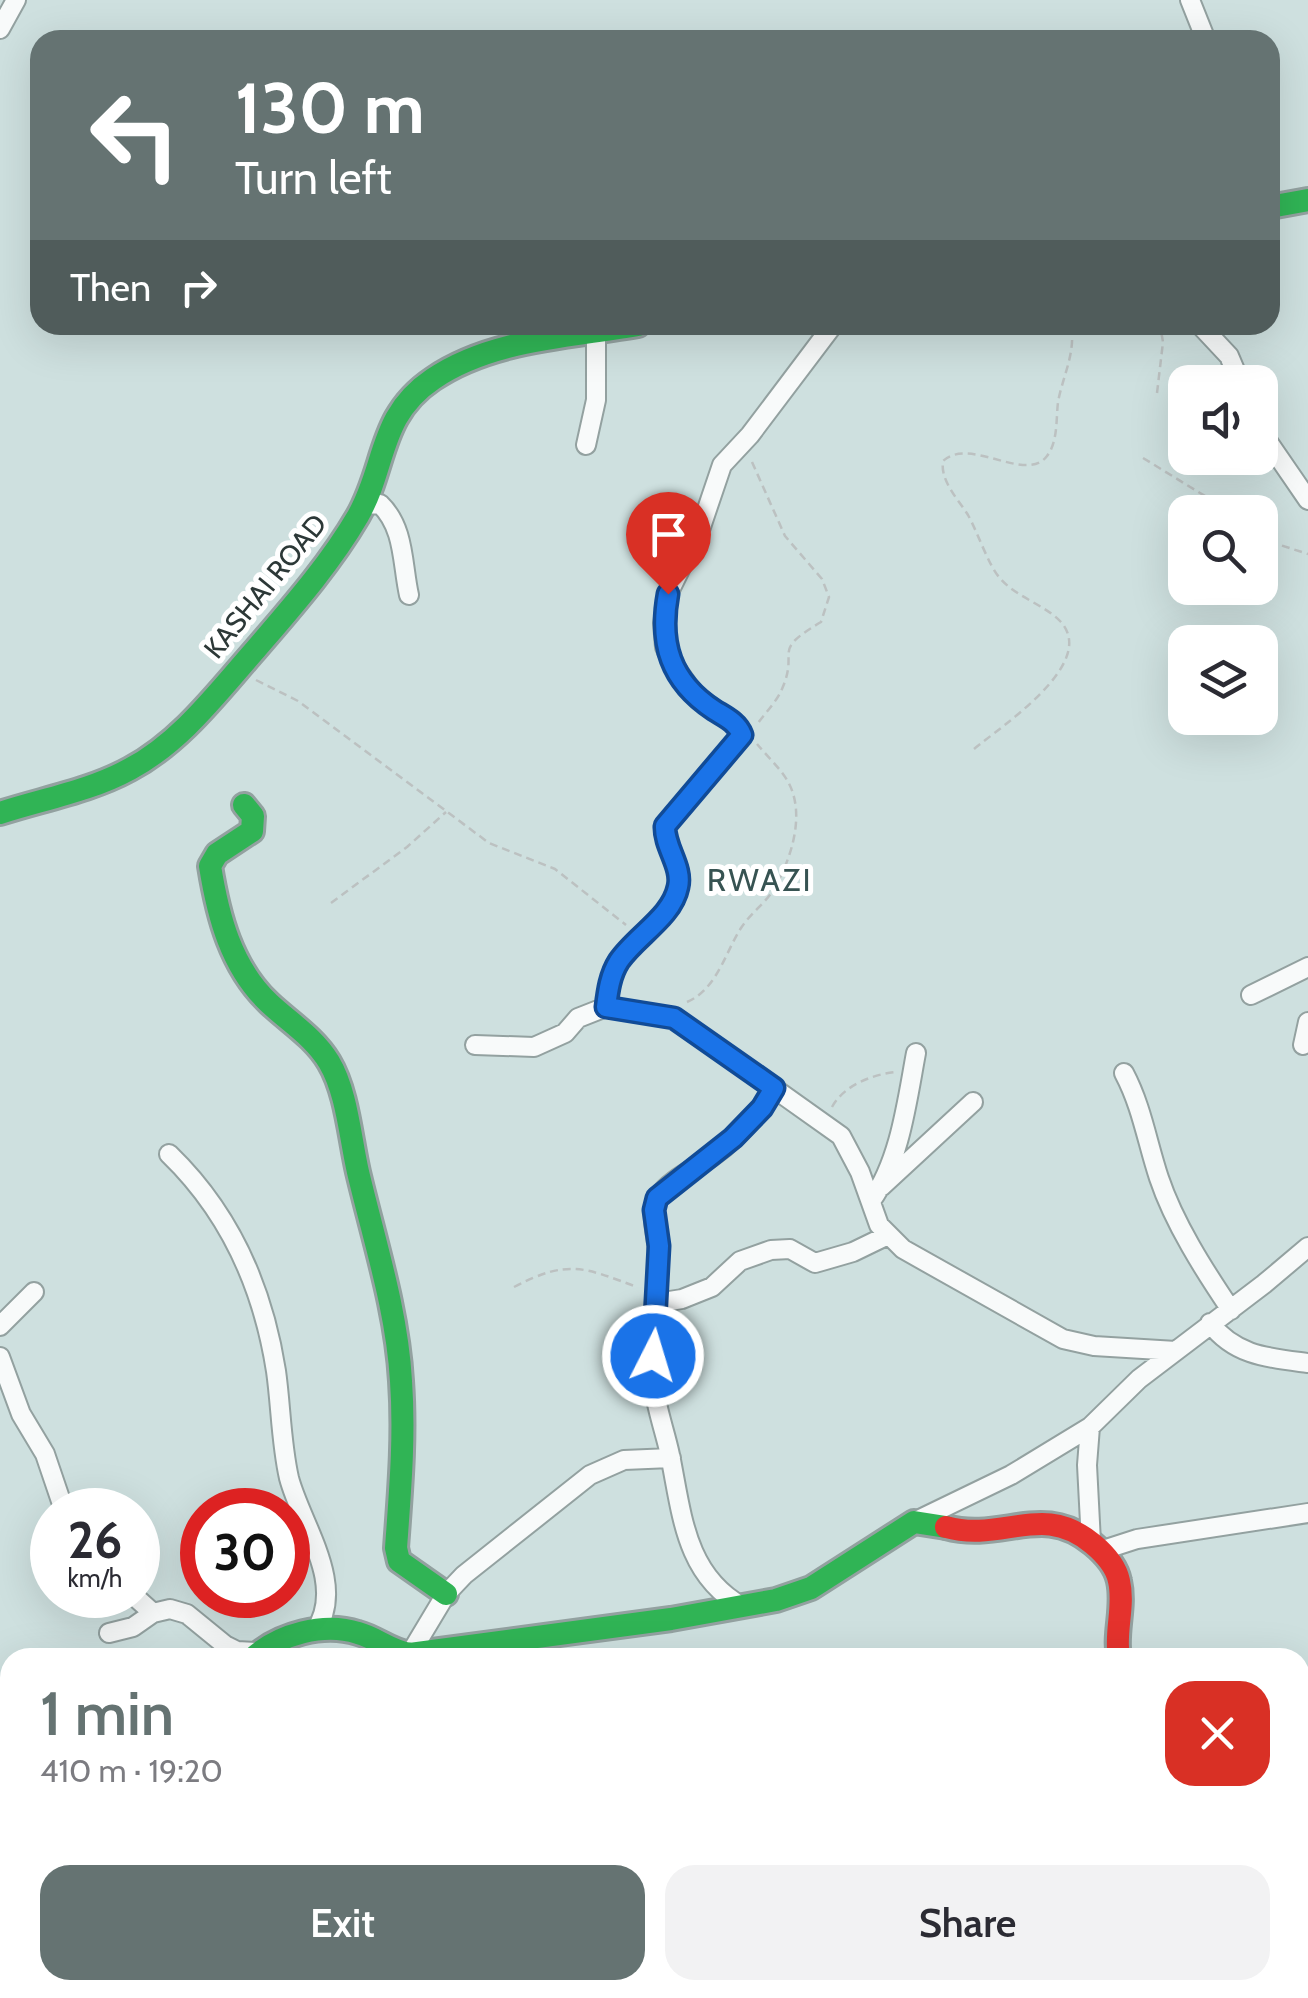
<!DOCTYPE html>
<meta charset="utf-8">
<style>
body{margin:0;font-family:Cabin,sans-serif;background:#f2f2f3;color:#2b2b33;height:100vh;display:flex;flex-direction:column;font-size:38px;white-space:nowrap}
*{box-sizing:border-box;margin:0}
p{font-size:32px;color:#7c7c81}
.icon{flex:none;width:55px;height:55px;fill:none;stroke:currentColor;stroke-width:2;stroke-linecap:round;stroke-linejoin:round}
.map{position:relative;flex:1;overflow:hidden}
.side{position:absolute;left:0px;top:1648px;width:1310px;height:352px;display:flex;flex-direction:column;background:#fff;border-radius:30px 30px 0 0;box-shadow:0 10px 40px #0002}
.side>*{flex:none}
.top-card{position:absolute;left:30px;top:30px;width:1250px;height:305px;border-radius:30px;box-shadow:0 10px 40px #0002;background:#657372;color:#fff;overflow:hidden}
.controls{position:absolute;left:1168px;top:365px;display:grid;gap:20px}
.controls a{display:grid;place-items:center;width:110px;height:110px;border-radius:20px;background:#fff;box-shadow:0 10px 40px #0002;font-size:50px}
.speed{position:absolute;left:30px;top:1488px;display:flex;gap:20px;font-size:50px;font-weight:700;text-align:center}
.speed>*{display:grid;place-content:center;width:130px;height:130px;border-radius:50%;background:#fff;box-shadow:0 10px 40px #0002;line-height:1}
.speed small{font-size:25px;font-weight:400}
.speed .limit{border:15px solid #d22;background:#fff;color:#111}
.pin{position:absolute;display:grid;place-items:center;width:85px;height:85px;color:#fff;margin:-102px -42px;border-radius:50% 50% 50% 0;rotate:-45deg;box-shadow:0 0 10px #0007}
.pin .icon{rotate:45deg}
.me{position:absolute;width:110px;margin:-55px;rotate:5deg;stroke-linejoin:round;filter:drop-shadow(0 0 8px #0008)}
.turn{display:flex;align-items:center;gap:35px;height:210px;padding:0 40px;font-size:45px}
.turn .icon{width:130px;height:130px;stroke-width:2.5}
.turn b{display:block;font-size:70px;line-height:85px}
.then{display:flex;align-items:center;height:95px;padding:0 40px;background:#0003;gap:20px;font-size:38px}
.round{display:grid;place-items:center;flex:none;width:105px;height:105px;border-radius:30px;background:#f2f2f3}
.overview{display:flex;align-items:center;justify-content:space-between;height:170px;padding:0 40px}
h1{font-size:60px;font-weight:600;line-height:75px;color:#657372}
.cta{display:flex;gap:20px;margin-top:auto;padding:20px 40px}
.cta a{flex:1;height:115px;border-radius:30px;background:#657372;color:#fff;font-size:40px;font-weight:600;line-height:115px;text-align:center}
.cta a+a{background:#f2f2f3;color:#2b2b33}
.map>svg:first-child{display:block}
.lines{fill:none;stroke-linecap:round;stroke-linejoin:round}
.street-casing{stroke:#93a1a0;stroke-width:22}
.fast-casing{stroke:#93a1a0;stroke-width:28}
.jam-casing{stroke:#93a1a0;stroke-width:28}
.path{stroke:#bcc1c1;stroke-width:2.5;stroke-dasharray:8 5;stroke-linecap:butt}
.street{stroke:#f8fafa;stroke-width:18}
.fast{stroke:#30b455;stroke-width:22}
.jam{stroke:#e5322d;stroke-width:22}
.route-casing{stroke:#114b97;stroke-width:25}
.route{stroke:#1a73e8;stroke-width:18}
.labels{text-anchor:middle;stroke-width:10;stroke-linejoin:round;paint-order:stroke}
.street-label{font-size:28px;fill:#2c3837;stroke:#fff}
.quarter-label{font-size:32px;letter-spacing:2.5px;fill:#375352;stroke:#fff}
</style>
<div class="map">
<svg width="1308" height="1998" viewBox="0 0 1308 1998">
<rect width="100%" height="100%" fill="#cee0df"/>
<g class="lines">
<defs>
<path id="street" d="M 1190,0 L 1206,40
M 0,29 L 16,0
M 1200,325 L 1229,356 L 1240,382
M 1260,430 L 1308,500
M 586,445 L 596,400 L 596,333
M 364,505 L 380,504 C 405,528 402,564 409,595
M 1251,995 L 1308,967
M 606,1007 C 608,991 610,975 619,961 C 636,937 671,917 678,887 C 683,867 664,847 665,826 L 742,735 L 738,726 L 695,695 L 673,664 L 665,647 L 663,623 L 668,594 L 701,527 L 722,465 L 750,435 L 833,325
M 475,1045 L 534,1047 L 565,1033 L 578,1018 L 606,1007 L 675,1018 L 841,1136 L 860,1172 L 879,1225 L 903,1249 L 1063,1339 L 1094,1346 L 1176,1351
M 1303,1045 L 1308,1022
M 1124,1073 C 1142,1107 1147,1142 1159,1178 C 1174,1223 1204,1270 1231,1310
M 169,1154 C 230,1213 263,1288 276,1371 C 281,1406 281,1443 289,1478 C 301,1524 347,1585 315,1631
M 881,1187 L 973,1102
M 871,1201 C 900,1161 907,1101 916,1053
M 657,1303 L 682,1299 L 712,1287 L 740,1261 L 771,1250 L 790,1249 L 815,1263 L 853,1252 L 886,1236
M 1210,1323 C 1235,1356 1269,1358 1308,1363
M 0,1326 L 34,1292
M 0,1357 L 21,1414 L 45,1454 L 64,1510
M 1090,1427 L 1087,1465 L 1091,1542
M 918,1520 L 1011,1475 L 1090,1427 L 1139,1379 L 1264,1284 L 1308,1247
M 1103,1550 L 1137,1539 L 1308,1513
M 133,1595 L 153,1613
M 743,1607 C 685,1575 682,1514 670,1455 C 665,1431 655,1405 653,1380 C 650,1340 657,1298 658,1258 C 659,1239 648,1214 658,1197 C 670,1179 697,1168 713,1156 C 738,1138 758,1114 774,1088
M 109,1633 L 133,1627 L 153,1613 L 170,1609 L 187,1614 L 225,1645 L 237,1651 L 257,1652
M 410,1654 L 446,1594 L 464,1575 L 590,1475 L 624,1460 L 671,1458
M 0,1884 L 10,1885
M 0,1914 L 0,1919
M 1300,1968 L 1308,1979
M 554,1990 L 561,1998"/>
<path id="fast" d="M 1270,207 L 1308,200
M 244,805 L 253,816 L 252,831 L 217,854 L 210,866 C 218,916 231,967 269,1003 C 289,1022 314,1037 329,1062 C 347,1092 350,1137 358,1172 C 374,1240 397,1310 401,1381 C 405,1437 400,1492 396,1548 L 399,1561 L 446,1594
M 0,813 C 43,799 90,791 130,769 C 181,742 218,692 256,649 C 292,607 330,564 358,516 C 387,465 378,416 433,379 C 492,339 570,337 638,325
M 253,1658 C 279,1634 324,1622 358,1633 C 377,1638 390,1651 410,1654 L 671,1619 L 776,1600 L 811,1588 L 914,1522 L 946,1527"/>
<path id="jam" d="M 946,1527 C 1003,1543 1042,1501 1093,1544 C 1105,1554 1116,1566 1119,1581 C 1125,1607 1114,1633 1119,1658"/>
</defs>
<use href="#street" class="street-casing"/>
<use href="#fast" class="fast-casing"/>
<use href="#jam" class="jam-casing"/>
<path class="path" d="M 1157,393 L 1163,342 L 1160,325
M 1143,458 L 1231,512
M 752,462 L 785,536 L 822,579 L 829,597 L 821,622 C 769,653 800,648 782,689 C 777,701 766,712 758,723
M 1260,532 L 1277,544 L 1308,554
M 256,680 L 298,701 L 489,843 L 555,869 L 626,925
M 974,749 C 1000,727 1098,664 1061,622 C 1044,604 1015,597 999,577 C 988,564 978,533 968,515 C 958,499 940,481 943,461 C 970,436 1026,484 1047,456 C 1058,442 1056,419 1058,402 C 1063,375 1076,353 1071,325
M 331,903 L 407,847 L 446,812
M 687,1002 C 717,989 725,953 741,928 C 750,914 763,905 772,892 C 791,861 807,813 787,780 C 779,767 767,756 757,744
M 832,1107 C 844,1085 873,1074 897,1072
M 514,1287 C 568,1259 583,1267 637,1287
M 593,1990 L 596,1998"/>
<use href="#street" class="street"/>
<use href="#fast" class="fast"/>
<use href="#jam" class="jam"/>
</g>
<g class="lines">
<defs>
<path id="route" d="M 653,1356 L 659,1246 L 654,1210 L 657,1198 L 733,1138 L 762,1108 L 774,1088 L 674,1018 L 606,1007 C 608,991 610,975 619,961 C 636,936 672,917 678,887 C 683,867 664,847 665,826 L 742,735 C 737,722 725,717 714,710 C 670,681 659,643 668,594"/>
</defs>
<use href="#route" class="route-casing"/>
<use href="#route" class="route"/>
</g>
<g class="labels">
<g class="street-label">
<text transform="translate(265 586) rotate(-51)" y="10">KASHAI ROAD</text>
</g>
<g class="quarter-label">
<text x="760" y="891">RWAZI</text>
</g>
</g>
</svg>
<div class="controls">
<a><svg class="icon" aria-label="sound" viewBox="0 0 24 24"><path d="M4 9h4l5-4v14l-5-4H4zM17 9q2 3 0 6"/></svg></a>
<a><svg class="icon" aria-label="search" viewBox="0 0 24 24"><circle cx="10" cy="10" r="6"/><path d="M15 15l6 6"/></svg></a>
<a><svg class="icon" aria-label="layers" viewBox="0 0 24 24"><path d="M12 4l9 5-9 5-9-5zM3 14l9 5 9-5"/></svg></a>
</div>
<div class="speed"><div>26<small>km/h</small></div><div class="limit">30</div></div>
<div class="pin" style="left:668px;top:594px;background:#d93025"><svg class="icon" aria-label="arrive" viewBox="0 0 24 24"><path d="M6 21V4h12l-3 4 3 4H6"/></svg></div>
<svg class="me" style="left:653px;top:1356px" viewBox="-20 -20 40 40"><circle r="17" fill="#1a73e8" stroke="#fff" stroke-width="3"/><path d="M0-11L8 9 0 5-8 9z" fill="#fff"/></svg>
<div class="top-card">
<div class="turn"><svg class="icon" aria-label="left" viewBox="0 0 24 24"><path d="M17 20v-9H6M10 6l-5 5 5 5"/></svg><div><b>130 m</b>Turn left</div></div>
<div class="then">Then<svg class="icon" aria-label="right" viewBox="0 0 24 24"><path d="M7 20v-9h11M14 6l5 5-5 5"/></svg></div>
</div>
<section class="side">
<div class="overview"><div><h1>1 min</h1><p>410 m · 19:20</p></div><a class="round" style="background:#d93025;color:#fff"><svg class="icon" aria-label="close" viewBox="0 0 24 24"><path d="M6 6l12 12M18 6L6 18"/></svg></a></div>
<div class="cta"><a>Exit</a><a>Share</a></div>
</section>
</div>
